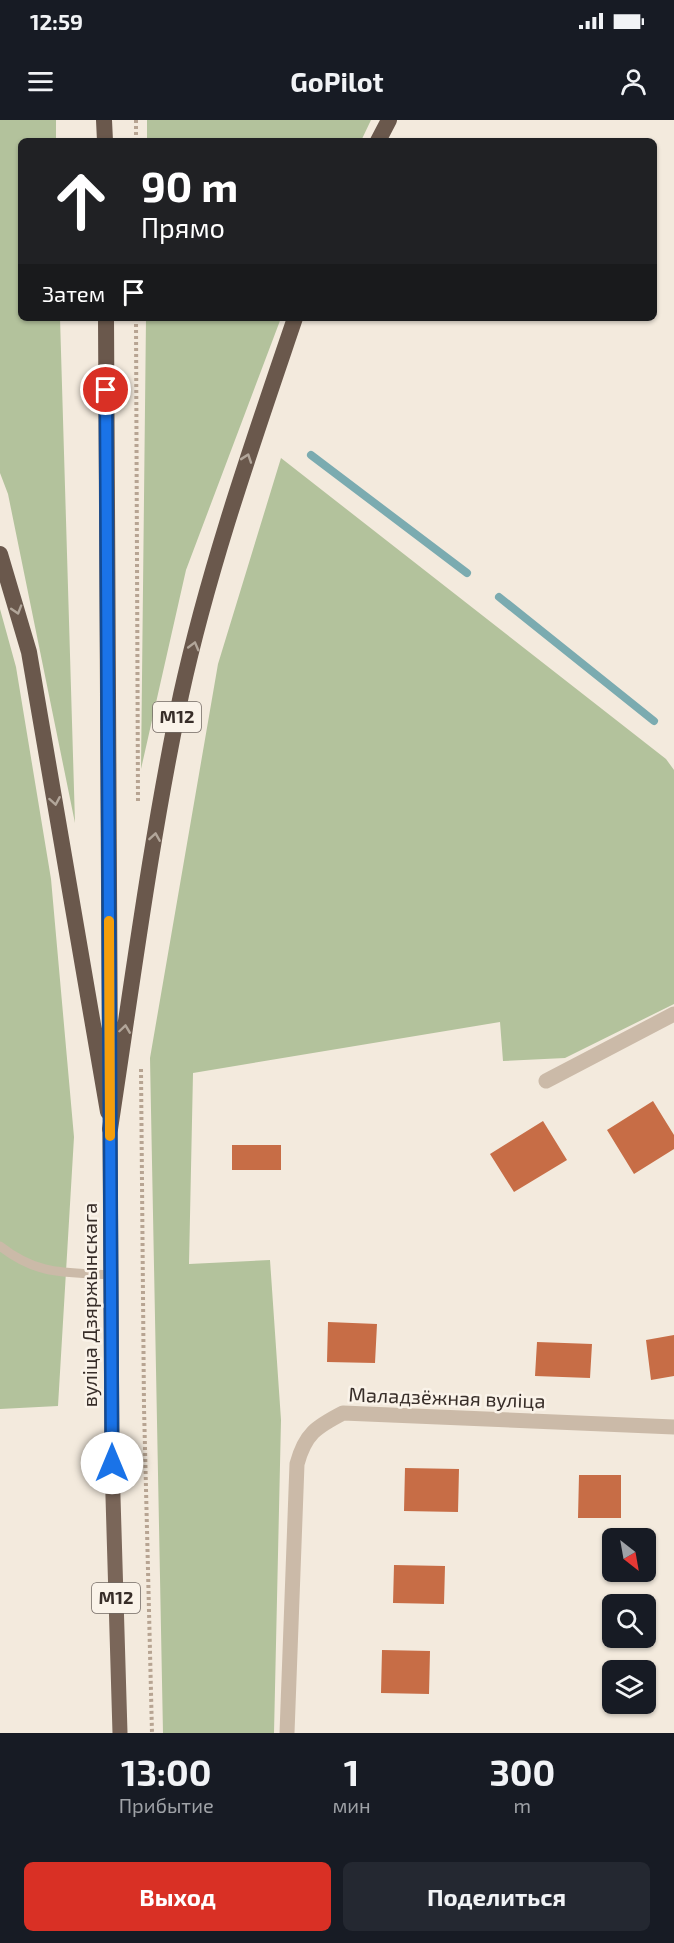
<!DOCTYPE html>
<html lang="ru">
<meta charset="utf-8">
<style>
body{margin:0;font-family:"Exo 2",sans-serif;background:#242831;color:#f1f3f6;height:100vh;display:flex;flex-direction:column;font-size:22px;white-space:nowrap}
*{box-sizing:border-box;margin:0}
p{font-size:20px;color:#9ea1a6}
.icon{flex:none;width:33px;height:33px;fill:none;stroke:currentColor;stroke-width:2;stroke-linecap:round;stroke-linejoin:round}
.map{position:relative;height:1613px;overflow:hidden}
.side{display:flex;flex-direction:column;background:#171b24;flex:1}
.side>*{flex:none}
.guide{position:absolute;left:18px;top:18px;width:639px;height:183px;border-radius:9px;box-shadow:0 2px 4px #0004;background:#202124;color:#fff;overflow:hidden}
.needle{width:39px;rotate:149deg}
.fabs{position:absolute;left:602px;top:1408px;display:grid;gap:12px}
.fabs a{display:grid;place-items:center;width:54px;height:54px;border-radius:9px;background:#171b24;box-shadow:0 2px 4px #0004;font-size:30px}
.pin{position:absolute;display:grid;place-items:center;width:51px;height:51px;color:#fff;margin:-26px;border:3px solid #fff;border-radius:50%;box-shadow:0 2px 6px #0007}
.me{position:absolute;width:66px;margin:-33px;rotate:0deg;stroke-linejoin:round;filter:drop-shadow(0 0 4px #0008)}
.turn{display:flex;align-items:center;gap:21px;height:126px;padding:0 24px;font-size:27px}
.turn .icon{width:78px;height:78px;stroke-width:2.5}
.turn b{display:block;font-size:42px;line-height:51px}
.then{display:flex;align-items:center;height:57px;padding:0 24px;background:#0003;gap:12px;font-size:22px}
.eta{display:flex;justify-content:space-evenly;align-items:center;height:102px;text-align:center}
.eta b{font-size:36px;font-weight:700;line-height:42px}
.cta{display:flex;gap:12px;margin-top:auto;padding:12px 24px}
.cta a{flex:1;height:69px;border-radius:9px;background:#d93025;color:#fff;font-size:24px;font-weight:700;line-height:69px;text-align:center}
.cta a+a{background:#242831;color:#f1f3f6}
.status{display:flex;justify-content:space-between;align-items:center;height:42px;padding:0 30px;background:#171b24;direction:ltr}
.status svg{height:16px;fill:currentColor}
header{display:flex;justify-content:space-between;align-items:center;height:78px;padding:0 24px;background:#171b24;font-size:27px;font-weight:700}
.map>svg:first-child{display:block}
.green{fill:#b3c29c}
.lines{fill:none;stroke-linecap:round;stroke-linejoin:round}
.stream{stroke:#7babb0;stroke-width:8}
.building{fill:#c76d46}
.path{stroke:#b7a492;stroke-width:4;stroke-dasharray:3 3;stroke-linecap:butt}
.service{stroke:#cbbaa8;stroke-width:9}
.minor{stroke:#cbbaa8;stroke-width:15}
.primary{stroke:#7a6659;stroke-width:15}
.trunk{stroke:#6a584c;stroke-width:16}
.oneway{stroke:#b2a69a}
.route-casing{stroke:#114b97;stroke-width:15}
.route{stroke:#1a73e8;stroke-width:10}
.slow{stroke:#f59e0b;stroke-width:10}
.labels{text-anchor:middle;stroke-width:5;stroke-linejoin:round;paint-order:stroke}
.shield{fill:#faf3e9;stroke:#726963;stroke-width:1.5}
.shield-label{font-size:18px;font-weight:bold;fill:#382e29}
.street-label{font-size:20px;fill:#382e29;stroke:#faf3e9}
</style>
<div class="status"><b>12:59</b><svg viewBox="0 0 49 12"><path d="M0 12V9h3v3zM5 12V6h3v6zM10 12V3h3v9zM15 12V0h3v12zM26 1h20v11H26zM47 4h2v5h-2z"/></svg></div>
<header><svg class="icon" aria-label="menu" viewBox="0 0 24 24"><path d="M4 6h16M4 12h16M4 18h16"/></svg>GoPilot<svg class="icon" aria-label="person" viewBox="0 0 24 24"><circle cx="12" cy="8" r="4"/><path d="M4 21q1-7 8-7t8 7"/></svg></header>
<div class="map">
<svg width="674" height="1613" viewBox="0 0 674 1613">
<rect width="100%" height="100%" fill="#f3eadd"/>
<path class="green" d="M 0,0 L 56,0 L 56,21 L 21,21 L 21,198 L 60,198 L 75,703 L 8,374 L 0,353 Z
M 147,0 L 371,0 L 361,21 L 147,21 Z
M 146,198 L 281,198 L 186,450 L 141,649 Z
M 281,338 L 666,639 L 674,650 L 674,884 L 565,938 L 503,941 L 500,902 L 193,953 L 189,1144 L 270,1140 L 281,1300 L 274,1613 L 163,1613 L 150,938 L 218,544 Z
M 0,489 L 16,547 L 51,759 L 74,1017 L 58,1286 L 0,1289 Z"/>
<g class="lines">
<path class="stream" d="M 311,335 L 467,453
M 499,477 L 654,601"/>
</g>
<path class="building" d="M 653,981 L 674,1015 L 674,1029 L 634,1054 L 607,1010 Z
M 543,1001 L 567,1040 L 514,1072 L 490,1034 Z
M 232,1025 L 281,1025 L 281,1050 L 232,1050 Z
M 328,1202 L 377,1204 L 375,1243 L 327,1242 Z
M 674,1215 L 674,1256 L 651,1260 L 646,1220 Z
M 537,1222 L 592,1224 L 590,1258 L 535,1256 Z
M 405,1348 L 459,1349 L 458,1392 L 404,1391 Z
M 579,1355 L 621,1355 L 621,1398 L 578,1398 Z
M 394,1445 L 445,1446 L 444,1484 L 393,1483 Z
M 382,1530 L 430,1531 L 429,1574 L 381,1573 Z"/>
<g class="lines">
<path class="path" d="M 136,0 L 136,21
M 136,198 L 138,683
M 141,949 L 144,1287 L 152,1613"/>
<path class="service" d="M 0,1126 C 38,1156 66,1152 111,1155"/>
<path class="minor" d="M 546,961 L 674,894
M 287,1613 L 297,1344 C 305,1314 316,1307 343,1293 L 674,1307"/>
<path class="primary" d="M 110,1009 L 112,1343 L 120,1613"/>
<path class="trunk" d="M 104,0 L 105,21
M 378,21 L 389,0
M 106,198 L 110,954
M 0,434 L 29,532 L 108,992
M 110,1009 C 132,864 151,718 181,575 C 209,447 253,322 295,198"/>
</g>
<defs><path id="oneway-chevron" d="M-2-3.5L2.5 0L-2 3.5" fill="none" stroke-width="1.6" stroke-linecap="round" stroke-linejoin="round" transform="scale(1.5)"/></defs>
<g class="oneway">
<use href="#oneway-chevron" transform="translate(247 338) rotate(-71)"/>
<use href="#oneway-chevron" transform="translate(17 490) rotate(73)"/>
<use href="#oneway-chevron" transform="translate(194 526) rotate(-75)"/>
<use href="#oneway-chevron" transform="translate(55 681) rotate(80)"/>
<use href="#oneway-chevron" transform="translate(155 717) rotate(-81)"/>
<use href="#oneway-chevron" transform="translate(125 909) rotate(-82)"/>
</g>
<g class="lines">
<defs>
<path id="route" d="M 106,270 L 112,1343"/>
</defs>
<use href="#route" class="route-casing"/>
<use href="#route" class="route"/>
<path class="slow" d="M 109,801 L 110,1016"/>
</g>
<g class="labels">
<g class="shield">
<rect x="153" y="582" width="48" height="30" rx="4.5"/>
<rect x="92" y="1463" width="48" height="30" rx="4.5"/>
</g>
<g class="shield-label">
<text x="177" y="603">М12</text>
<text x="116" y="1484">М12</text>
</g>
<g class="street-label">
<text transform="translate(90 1185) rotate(-90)" y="7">вуліца Дзяржынскага</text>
<text transform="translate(447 1278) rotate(2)" y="7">Маладзёжная вуліца</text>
</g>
</g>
</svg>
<div class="fabs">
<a><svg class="needle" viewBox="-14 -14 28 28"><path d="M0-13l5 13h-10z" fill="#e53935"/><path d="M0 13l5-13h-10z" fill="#9ea1a6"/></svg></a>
<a><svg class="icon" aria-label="search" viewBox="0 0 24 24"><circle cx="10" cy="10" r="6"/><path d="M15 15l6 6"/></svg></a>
<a><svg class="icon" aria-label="layers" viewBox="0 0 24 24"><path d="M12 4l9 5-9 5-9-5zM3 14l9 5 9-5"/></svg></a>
</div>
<div class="pin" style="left:106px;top:270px;background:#d93025"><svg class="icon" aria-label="arrive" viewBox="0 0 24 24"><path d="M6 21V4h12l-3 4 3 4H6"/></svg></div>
<svg class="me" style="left:112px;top:1343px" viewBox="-20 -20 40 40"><circle r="19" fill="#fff"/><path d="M0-13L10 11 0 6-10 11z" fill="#1a73e8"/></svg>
<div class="guide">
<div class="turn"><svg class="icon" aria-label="ahead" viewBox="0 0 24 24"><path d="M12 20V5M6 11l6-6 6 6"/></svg><div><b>90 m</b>Прямо</div></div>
<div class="then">Затем<svg class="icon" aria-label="arrive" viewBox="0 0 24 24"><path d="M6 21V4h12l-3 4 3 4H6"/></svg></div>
</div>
</div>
<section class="side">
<div class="eta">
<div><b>13:00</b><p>Прибытие</p></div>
<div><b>1</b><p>мин</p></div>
<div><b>300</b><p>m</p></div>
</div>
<div class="cta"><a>Выход</a><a>Поделиться</a></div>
</section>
